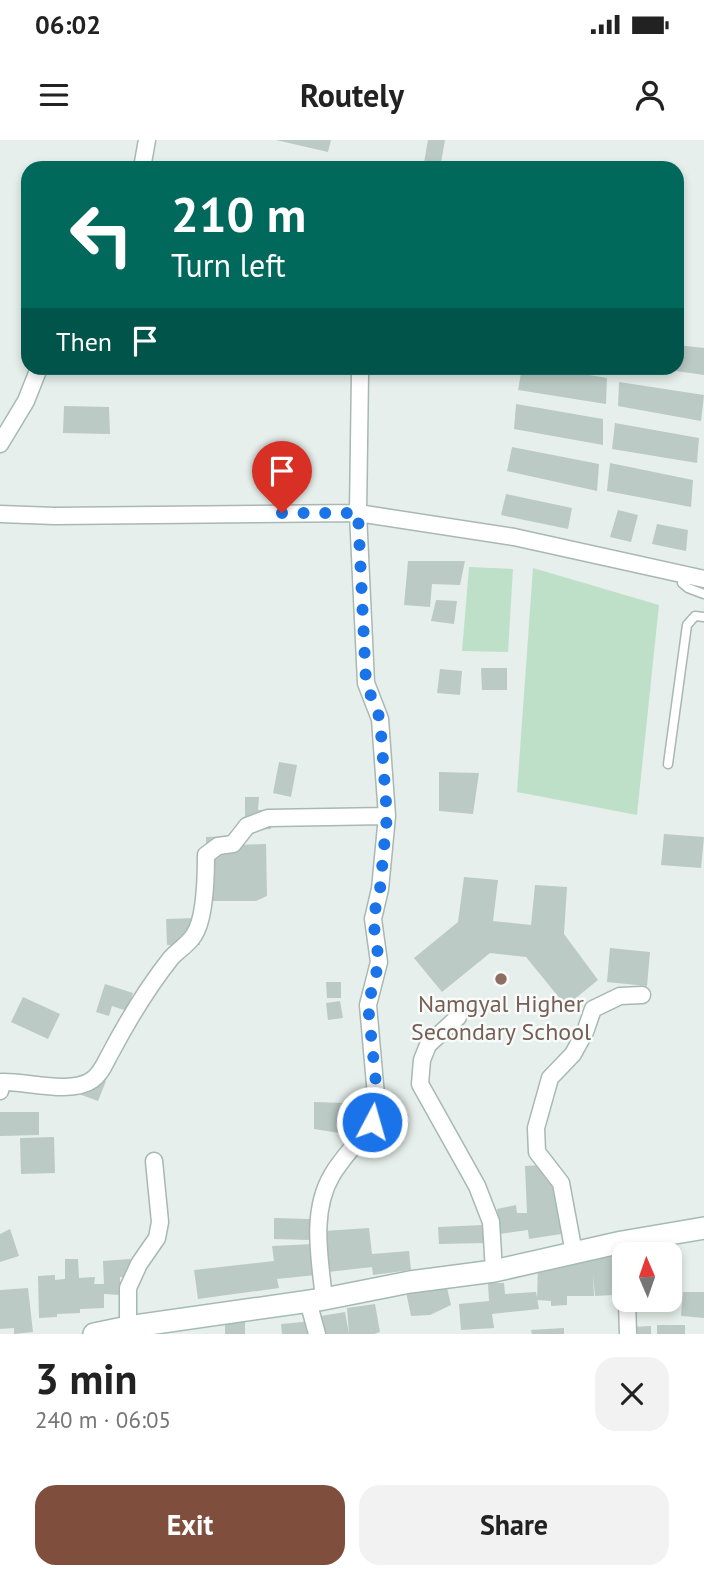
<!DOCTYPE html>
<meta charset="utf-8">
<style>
body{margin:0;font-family:"PT Sans",sans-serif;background:#f2f2f2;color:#222;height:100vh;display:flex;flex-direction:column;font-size:26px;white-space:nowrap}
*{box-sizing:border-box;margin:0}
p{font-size:23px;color:#767676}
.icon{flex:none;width:38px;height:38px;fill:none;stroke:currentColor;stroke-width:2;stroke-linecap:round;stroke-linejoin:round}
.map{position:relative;height:1194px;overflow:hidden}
.details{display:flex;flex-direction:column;background:#fff;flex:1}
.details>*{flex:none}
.banner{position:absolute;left:21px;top:21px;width:663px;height:214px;border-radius:21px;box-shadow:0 4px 10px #0003;background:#00695c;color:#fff;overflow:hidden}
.needle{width:46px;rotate:358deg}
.fabs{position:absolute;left:612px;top:1102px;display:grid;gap:14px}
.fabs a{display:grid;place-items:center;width:70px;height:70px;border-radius:14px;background:#fff;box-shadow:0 4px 10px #0003;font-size:35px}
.pin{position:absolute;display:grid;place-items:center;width:60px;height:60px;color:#fff;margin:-72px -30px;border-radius:50% 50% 50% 0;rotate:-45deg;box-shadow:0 0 7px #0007}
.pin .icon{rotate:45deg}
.me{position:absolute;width:77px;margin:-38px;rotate:6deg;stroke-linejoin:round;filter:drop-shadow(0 0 5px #0008)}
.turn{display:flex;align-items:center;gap:24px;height:147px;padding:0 35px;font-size:32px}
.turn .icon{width:91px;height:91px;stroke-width:2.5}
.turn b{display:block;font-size:49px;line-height:60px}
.then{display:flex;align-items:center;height:66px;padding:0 35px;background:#0003;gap:14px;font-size:26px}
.round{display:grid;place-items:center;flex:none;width:74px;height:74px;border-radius:21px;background:#f2f2f2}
.head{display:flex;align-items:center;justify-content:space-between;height:119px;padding:0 35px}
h1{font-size:42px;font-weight:700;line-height:52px}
.cta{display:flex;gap:14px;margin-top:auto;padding:14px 35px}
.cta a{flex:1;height:80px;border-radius:21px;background:#804e3d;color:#fff;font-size:28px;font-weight:700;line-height:80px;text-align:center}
.cta a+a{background:#f2f2f2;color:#222}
.status{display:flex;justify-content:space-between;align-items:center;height:49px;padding:0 35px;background:#fff;direction:ltr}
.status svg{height:19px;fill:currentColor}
header{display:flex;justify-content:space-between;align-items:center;height:91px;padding:0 35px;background:#fff;font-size:32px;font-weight:700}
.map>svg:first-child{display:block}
.green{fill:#bfe0c8}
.building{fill:#bbcac4}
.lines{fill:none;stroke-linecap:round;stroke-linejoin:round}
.service-casing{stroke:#a8b8b2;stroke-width:11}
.minor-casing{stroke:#a8b8b2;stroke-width:19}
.secondary-casing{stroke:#a4bbb3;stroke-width:24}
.service{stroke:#fff;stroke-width:8}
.minor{stroke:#fff;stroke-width:16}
.secondary{stroke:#fff;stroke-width:21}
.route{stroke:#1a73e8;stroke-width:12;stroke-dasharray:0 21.6}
.education-dot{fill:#8d6e63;stroke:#f7fbf9;stroke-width:2.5}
.labels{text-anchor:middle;stroke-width:5;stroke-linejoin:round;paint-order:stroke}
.education-label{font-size:24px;fill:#785e54;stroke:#f7fbf9}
</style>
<div class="status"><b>06:02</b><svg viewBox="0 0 49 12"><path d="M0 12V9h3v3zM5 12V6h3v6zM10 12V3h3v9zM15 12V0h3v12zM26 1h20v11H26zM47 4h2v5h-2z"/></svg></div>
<header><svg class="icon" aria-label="menu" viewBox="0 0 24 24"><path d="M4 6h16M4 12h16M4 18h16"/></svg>Routely<svg class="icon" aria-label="person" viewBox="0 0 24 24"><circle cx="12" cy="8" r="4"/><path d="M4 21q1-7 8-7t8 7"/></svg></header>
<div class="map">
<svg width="704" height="1194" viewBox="0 0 704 1194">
<rect width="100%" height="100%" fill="#e6efeb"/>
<path class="green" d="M 469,427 L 513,429 L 508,512 L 462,511 Z
M 533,428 L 659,465 L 637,675 L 517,652 Z"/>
<path class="building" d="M 276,0 L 331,0 L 328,12 Z
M 428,0 L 445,0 L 440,28 L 423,28 Z
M 677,205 L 704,208 L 704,235 L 662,229 L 677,228 Z
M 522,228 L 546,228 L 607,238 L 606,264 L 518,250 Z
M 619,242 L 704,255 L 701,281 L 618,266 Z
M 516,264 L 603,279 L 603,305 L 514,289 Z
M 64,266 L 109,267 L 110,294 L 63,293 Z
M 615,283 L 699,298 L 697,323 L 612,309 Z
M 512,307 L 599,324 L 597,351 L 507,331 Z
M 610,323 L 693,340 L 691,367 L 607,351 Z
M 506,354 L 572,368 L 568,389 L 501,375 Z
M 618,370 L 638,375 L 631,402 L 610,397 Z
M 657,384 L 688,390 L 686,411 L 652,404 Z
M 408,421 L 465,421 L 460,445 L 432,444 L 430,467 L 404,465 Z
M 436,460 L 457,461 L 454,484 L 431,481 Z
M 481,528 L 507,528 L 507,550 L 482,550 Z
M 440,529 L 462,531 L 460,555 L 437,553 Z
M 279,622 L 297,625 L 291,657 L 273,653 Z
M 439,632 L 479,633 L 473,674 L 439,671 Z
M 245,657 L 259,657 L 258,670 L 271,670 L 271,689 L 245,690 Z
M 664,694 L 704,697 L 701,728 L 661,725 Z
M 237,696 L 237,705 L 266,704 L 267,756 L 256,761 L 207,761 L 206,697 Z
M 464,737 L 498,740 L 493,781 L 531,785 L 535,745 L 567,747 L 564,794 L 598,840 L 566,866 L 526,817 L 490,813 L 442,852 L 414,818 L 458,782 Z
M 198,778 L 200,805 L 167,805 L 166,779 Z
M 610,808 L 650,812 L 647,846 L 607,842 Z
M 326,842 L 341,842 L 341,858 L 327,858 Z
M 105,844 L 133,853 L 127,871 L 112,866 L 109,876 L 96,872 Z
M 23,857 L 60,874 L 48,899 L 11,882 Z
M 340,861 L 343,878 L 328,880 L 326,863 Z
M 82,934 L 106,941 L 98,961 L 76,953 Z
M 314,962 L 345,963 L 345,994 L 314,989 Z
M 0,972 L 39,972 L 39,995 L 0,996 Z
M 54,997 L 55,1033 L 21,1034 L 20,998 Z
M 542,1025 L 542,1031 L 562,1030 L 561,1094 L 529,1099 L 528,1090 L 500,1094 L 497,1069 L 516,1065 L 517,1073 L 527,1073 L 525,1026 Z
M 274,1078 L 310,1079 L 310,1100 L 274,1099 Z
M 483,1085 L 485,1103 L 439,1104 L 438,1087 Z
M 369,1088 L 372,1114 L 409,1111 L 411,1130 L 373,1135 L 372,1127 L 328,1132 L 324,1091 Z
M 10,1089 L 19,1116 L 0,1122 L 0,1094 Z
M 313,1104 L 316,1135 L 277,1139 L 279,1148 L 198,1159 L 194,1130 L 274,1121 L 272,1106 Z
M 643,1111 L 675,1111 L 676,1123 L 680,1124 L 681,1150 L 670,1151 L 670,1115 L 644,1115 Z
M 612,1114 L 614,1155 L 595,1156 L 593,1134 L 594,1156 L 567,1156 L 567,1165 L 551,1166 L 551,1161 L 537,1160 L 538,1125 Z
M 65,1119 L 78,1119 L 79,1138 L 95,1137 L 94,1144 L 104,1144 L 103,1121 L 130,1119 L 130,1137 L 120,1137 L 120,1155 L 104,1154 L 104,1168 L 80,1169 L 80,1173 L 57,1174 L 57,1177 L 39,1178 L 38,1136 L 55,1135 L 55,1140 L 65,1139 Z
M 488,1143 L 504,1143 L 505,1154 L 536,1152 L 539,1169 L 492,1174 L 494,1188 L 461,1190 L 459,1164 L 489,1161 Z
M 28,1148 L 33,1192 L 14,1194 L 14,1188 L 0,1189 L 0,1150 Z
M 447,1148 L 451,1165 L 430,1175 L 411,1176 L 406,1152 Z
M 683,1152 L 704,1152 L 704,1178 L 681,1176 Z
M 375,1164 L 380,1192 L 374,1194 L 349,1194 L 347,1168 Z
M 345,1172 L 349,1194 L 324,1194 L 321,1176 Z
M 225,1179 L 245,1179 L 245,1194 L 225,1194 Z
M 313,1181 L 315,1194 L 282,1194 L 281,1184 Z
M 657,1185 L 685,1185 L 685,1194 L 657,1194 Z
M 651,1186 L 651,1194 L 632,1194 L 632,1187 Z
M 564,1188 L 564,1194 L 532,1194 L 531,1190 Z"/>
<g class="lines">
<defs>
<path id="service" d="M 682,433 L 682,443 L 688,448 L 704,454
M 668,624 L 687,485 L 695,476 L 704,477"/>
<path id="minor" d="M 142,28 L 147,0
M 0,304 L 26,261 L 39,228
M 0,374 L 55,376 L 358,373 L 514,397 L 704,439
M 458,877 L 428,905 L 422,920 L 420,944 L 477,1046 L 491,1082 L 494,1131
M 0,951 L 2,942 C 26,941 71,955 92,940 C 101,934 105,923 110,914 C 128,880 148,847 171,818 C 178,810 189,804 194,795 C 205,779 206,735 206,715 L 218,706 L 233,704 L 247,686 L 268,678 L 387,676
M 622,1102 L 625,1132
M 574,1113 L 561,1043 L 537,1012 L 536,988 L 550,938 L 573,914 L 585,892 L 593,869 L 620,856 L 642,855
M 324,1159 C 320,1119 310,1072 332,1035 C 346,1011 369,994 377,967 L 368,865 L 379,822 L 373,779 L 380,749 L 387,676 L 380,579 L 366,543 L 358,373 L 360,234 L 358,228
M 627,1160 L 628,1194
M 308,1161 L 317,1194
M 128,1187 L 128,1148 L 139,1124 L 157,1098 L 160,1082 L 154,1021"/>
<path id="secondary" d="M 94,1194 L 128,1187 L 324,1159 L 410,1142 L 494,1131 L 622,1102 L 704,1088"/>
</defs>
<use href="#service" class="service-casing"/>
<use href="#minor" class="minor-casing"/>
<use href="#secondary" class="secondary-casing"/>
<use href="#service" class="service"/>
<use href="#minor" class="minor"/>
<use href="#secondary" class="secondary"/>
</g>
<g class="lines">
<path class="route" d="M 282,373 L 358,373 L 366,543 L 380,579 L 387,676 L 380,749 L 373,779 L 379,822 L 368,865 L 376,944 L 377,967 L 372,982"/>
</g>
<circle class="education-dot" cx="501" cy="839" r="7"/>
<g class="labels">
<g class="education-label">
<text x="501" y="872">Namgyal Higher<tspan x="501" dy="28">Secondary School</tspan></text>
</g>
</g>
</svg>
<div class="fabs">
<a><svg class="needle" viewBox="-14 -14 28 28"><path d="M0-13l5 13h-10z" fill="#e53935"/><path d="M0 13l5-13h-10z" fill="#767676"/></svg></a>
</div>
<div class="pin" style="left:282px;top:373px;background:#d93025"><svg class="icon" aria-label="arrive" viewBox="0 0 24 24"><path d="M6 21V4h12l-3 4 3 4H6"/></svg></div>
<svg class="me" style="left:372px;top:982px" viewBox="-20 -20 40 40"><circle r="17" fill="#1a73e8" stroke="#fff" stroke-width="3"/><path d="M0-11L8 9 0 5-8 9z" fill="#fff"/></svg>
<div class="banner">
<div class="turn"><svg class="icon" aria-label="left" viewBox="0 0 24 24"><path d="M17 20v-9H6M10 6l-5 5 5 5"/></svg><div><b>210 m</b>Turn left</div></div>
<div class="then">Then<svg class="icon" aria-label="arrive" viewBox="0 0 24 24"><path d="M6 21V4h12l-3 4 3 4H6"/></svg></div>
</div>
</div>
<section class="details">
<div class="head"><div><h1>3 min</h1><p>240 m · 06:05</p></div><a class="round"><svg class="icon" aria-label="close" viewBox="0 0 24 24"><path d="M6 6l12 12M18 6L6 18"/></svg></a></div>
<div class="cta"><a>Exit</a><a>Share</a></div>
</section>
